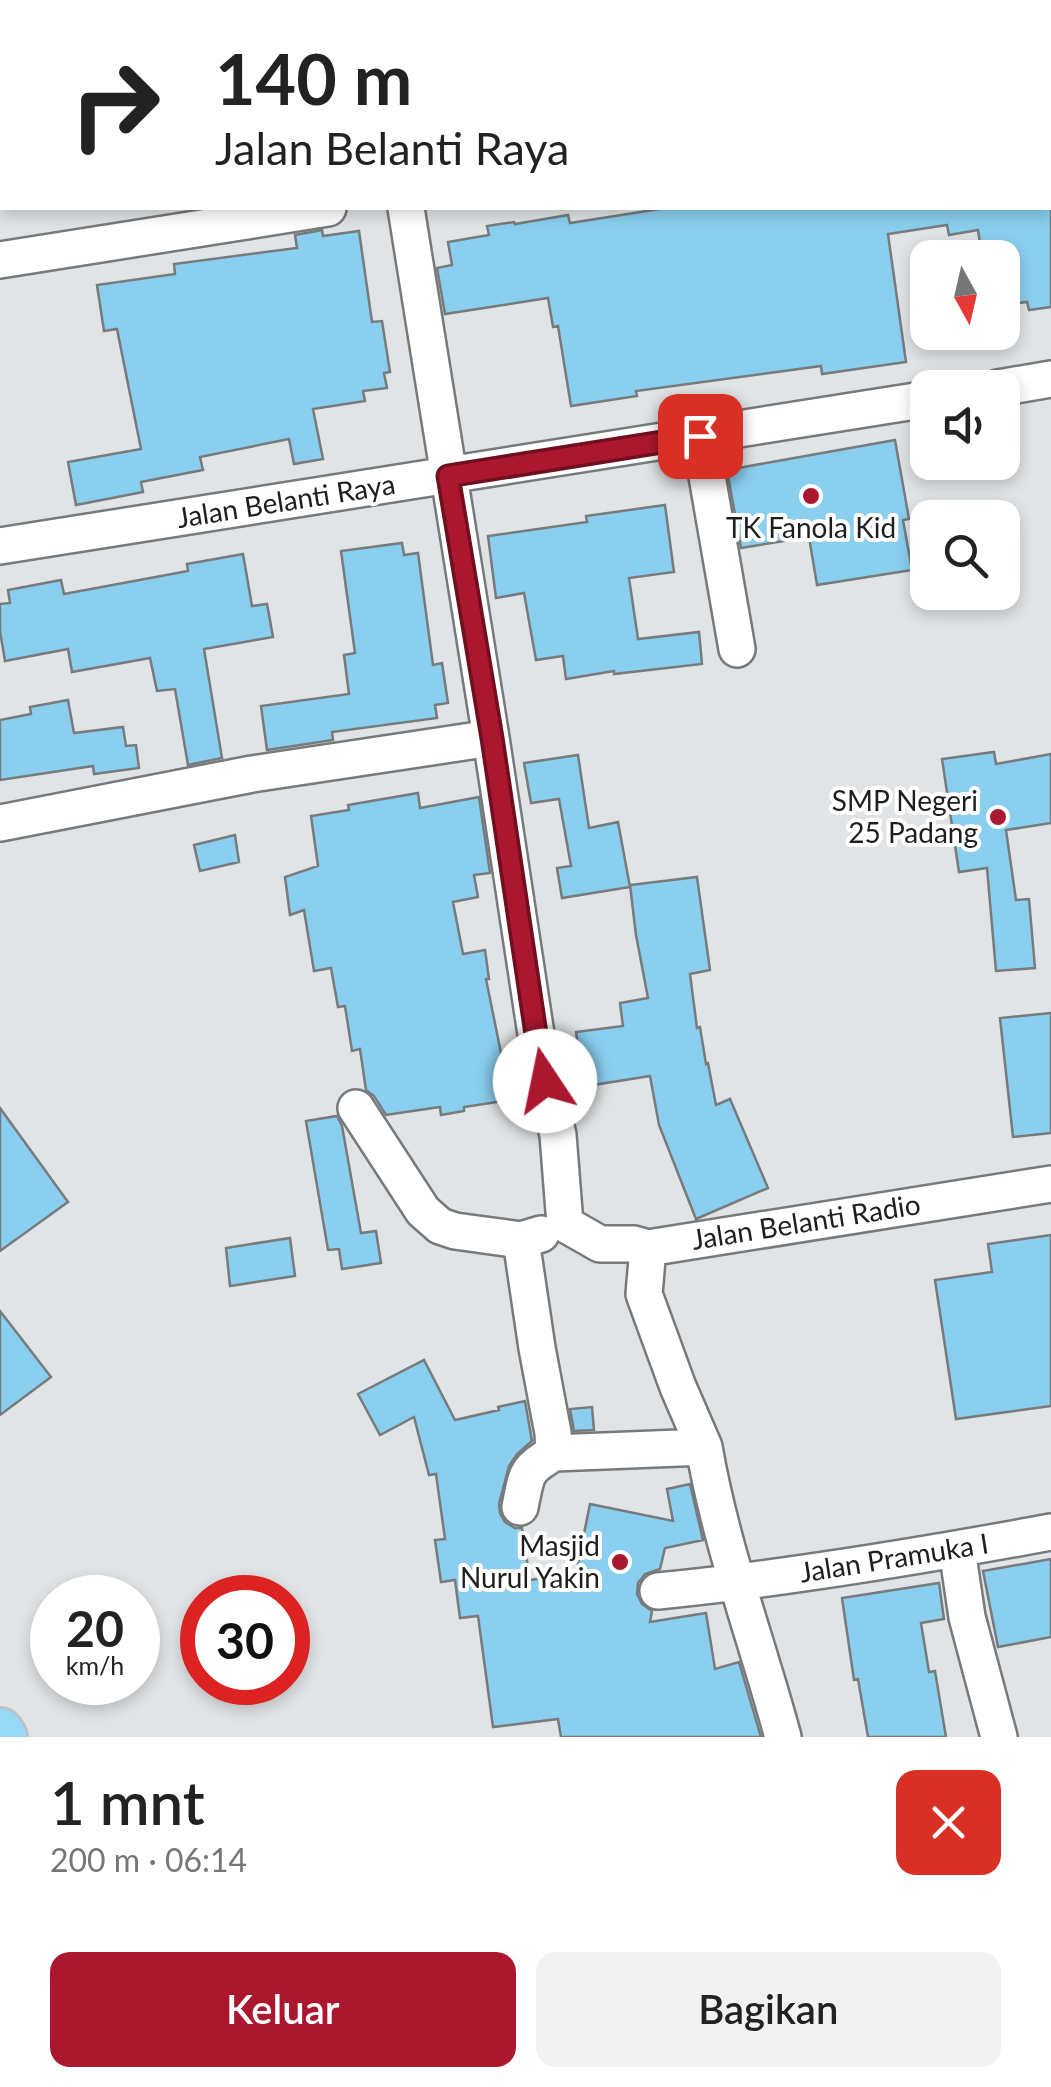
<!DOCTYPE html>
<html lang="id">
<meta charset="utf-8">
<style>
body{margin:0;font-family:Lato,sans-serif;background:#f2f2f2;color:#222;height:100vh;display:flex;flex-direction:column;font-size:38px;white-space:nowrap}
*{box-sizing:border-box;margin:0}
p{font-size:32px;color:#767676}
.icon{flex:none;width:55px;height:55px;fill:none;stroke:currentColor;stroke-width:2;stroke-linecap:round;stroke-linejoin:round}
.map{position:relative;height:1737px;overflow:hidden}
.panel{display:flex;flex-direction:column;background:#fff;flex:1}
.panel>*{flex:none}
.hud{position:absolute;left:0px;top:0px;width:1052px;height:210px;box-shadow:0 5px 15px #0003;background:#fff;color:#222;overflow:hidden}
.needle{width:65px;rotate:172deg}
.controls{position:absolute;left:910px;top:240px;display:grid;gap:20px}
.controls a{display:grid;place-items:center;width:110px;height:110px;border-radius:20px;background:#fff;box-shadow:0 5px 15px #0003;font-size:50px}
.speed{position:absolute;left:30px;top:1575px;display:flex;gap:20px;font-size:50px;font-weight:700;text-align:center}
.speed>*{display:grid;place-content:center;width:130px;height:130px;border-radius:50%;background:#fff;box-shadow:0 5px 15px #0003;line-height:1}
.speed small{font-size:25px;font-weight:400}
.speed .limit{border:15px solid #d22;background:#fff;color:#111}
.pin{position:absolute;display:grid;place-items:center;width:85px;height:85px;color:#fff;margin:-42px;border-radius:20px;box-shadow:0 5px 15px #0006}
.me{position:absolute;width:110px;margin:-55px;rotate:349deg;stroke-linejoin:round;filter:drop-shadow(0 0 8px #0008)}
.turn{display:flex;align-items:center;gap:35px;height:210px;padding:0 50px;font-size:45px}
.turn .icon{width:130px;height:130px;stroke-width:2.5}
.turn b{display:block;font-size:70px;line-height:85px}
.round{display:grid;place-items:center;flex:none;width:105px;height:105px;border-radius:20px;background:#f2f2f2}
.head{display:flex;align-items:center;justify-content:space-between;height:170px;padding:0 50px}
h1{font-size:60px;font-weight:600;line-height:75px}
.cta{display:flex;gap:20px;margin-top:auto;padding:20px 50px}
.cta a{flex:1;height:115px;border-radius:20px;background:#ac1730;color:#fff;font-size:40px;font-weight:600;line-height:115px;text-align:center}
.cta a+a{background:#f2f2f2;color:#222}
.map>svg:first-child{display:block}
.building{fill:#8acff0;stroke:#777b7c;stroke-width:2.5}
.lines{fill:none;stroke-linecap:round;stroke-linejoin:round}
.minor-casing{stroke:#777a7c;stroke-width:40}
.major-casing{stroke:#c0c0c0;stroke-width:50}
.minor{stroke:#fff;stroke-width:35}
.major{stroke:#97d9f6;stroke-width:45}
.route-casing{stroke:#700f1f;stroke-width:25}
.route{stroke:#ac1730;stroke-width:18}
.poi-dot{fill:#ac1730;stroke:#fff;stroke-width:4}
.labels{text-anchor:middle;stroke-width:8;stroke-linejoin:round;paint-order:stroke}
.street-label{font-size:28px;fill:#1d1f1f;stroke:#fff}
.poi-label{font-size:28px;fill:#1d1f1f;stroke:#fff;text-anchor:end}
</style>
<div class="map">
<svg width="1051" height="1737" viewBox="0 0 1051 1737">
<rect width="100%" height="100%" fill="#e1e4e6"/>
<path class="building" d="M 666,208 L 1051,208 L 1051,307 L 1029,310 L 1027,302 L 1019,303 L 1016,282 L 1002,284 L 1002,258 L 982,258 L 978,230 L 949,235 L 947,225 L 888,234 L 906,362 L 822,374 L 821,366 L 636,391 L 637,396 L 571,406 L 558,326 L 553,327 L 548,298 L 445,314 L 437,268 L 452,265 L 448,242 L 489,235 L 487,226 L 514,222 L 515,224 L 568,215 L 570,223 Z
M 322,230 L 323,236 L 359,231 L 372,322 L 382,321 L 390,372 L 384,373 L 387,388 L 363,391 L 365,401 L 313,409 L 323,459 L 294,464 L 289,439 L 200,457 L 203,470 L 141,482 L 143,492 L 76,505 L 68,462 L 141,449 L 117,329 L 104,331 L 97,285 L 175,274 L 174,264 L 297,248 L 295,235 Z
M 895,440 L 909,519 L 903,520 L 912,570 L 817,585 L 809,537 L 741,548 L 727,470 Z
M 665,505 L 674,572 L 629,578 L 638,639 L 699,632 L 702,664 L 614,674 L 614,671 L 566,679 L 563,656 L 536,660 L 524,593 L 496,598 L 488,536 L 587,522 L 586,516 Z
M 402,543 L 404,555 L 418,553 L 433,665 L 442,663 L 448,703 L 435,705 L 437,718 L 332,732 L 333,740 L 267,750 L 261,706 L 349,694 L 344,655 L 355,653 L 341,551 Z
M 243,554 L 252,606 L 267,604 L 273,637 L 204,649 L 222,758 L 188,765 L 175,689 L 157,691 L 150,658 L 72,672 L 68,649 L 5,661 L 0,631 L 0,604 L 10,603 L 8,590 L 61,580 L 64,594 L 188,571 L 187,564 Z
M 68,700 L 74,733 L 123,727 L 126,746 L 136,745 L 139,768 L 94,774 L 93,766 L 0,780 L 0,720 L 31,714 L 30,707 Z
M 994,752 L 996,764 L 1051,754 L 1051,823 L 1006,830 L 1016,900 L 1029,899 L 1035,968 L 996,971 L 987,868 L 959,872 L 942,759 Z
M 578,755 L 589,828 L 618,822 L 630,887 L 562,898 L 557,868 L 571,866 L 559,799 L 531,803 L 524,763 Z
M 418,793 L 420,808 L 479,797 L 490,873 L 474,875 L 478,897 L 453,902 L 463,954 L 485,950 L 489,979 L 486,979 L 502,1058 L 509,1057 L 516,1099 L 464,1107 L 464,1111 L 441,1115 L 440,1107 L 386,1115 L 374,1096 L 366,1090 L 360,1049 L 352,1051 L 345,1006 L 338,1007 L 331,968 L 314,971 L 304,910 L 290,915 L 285,877 L 318,866 L 311,816 L 349,810 L 348,805 Z
M 235,835 L 239,862 L 200,871 L 194,845 Z
M 697,877 L 710,970 L 690,974 L 697,1028 L 700,1027 L 706,1064 L 708,1063 L 716,1105 L 730,1099 L 768,1188 L 696,1219 L 659,1125 L 650,1076 L 581,1087 L 576,1053 L 579,1052 L 576,1032 L 623,1026 L 620,1003 L 648,998 L 636,935 L 630,885 Z
M 1051,1013 L 1051,1133 L 1013,1137 L 1000,1018 Z
M 0,1108 L 68,1202 L 0,1251 Z
M 337,1116 L 342,1126 L 361,1233 L 376,1231 L 381,1263 L 342,1269 L 339,1249 L 328,1250 L 306,1121 Z
M 1051,1235 L 1051,1406 L 956,1419 L 935,1280 L 992,1272 L 988,1244 Z
M 290,1238 L 295,1276 L 230,1286 L 226,1248 Z
M 0,1311 L 51,1377 L 0,1415 Z
M 424,1360 L 455,1420 L 499,1410 L 498,1407 L 525,1401 L 532,1441 L 517,1454 L 509,1466 L 499,1504 L 500,1513 L 505,1522 L 515,1528 L 522,1528 L 530,1580 L 576,1573 L 590,1504 L 673,1521 L 667,1489 L 690,1484 L 703,1540 L 665,1548 L 660,1569 L 645,1574 L 638,1583 L 637,1594 L 642,1604 L 652,1611 L 650,1622 L 706,1613 L 715,1669 L 739,1662 L 761,1737 L 561,1737 L 558,1719 L 493,1727 L 478,1616 L 460,1618 L 455,1580 L 441,1582 L 435,1540 L 445,1539 L 436,1474 L 429,1475 L 414,1417 L 380,1435 L 358,1394 Z
M 592,1407 L 594,1430 L 574,1431 L 570,1409 Z
M 1051,1559 L 1051,1637 L 998,1647 L 983,1571 Z
M 939,1583 L 944,1619 L 921,1623 L 929,1672 L 935,1671 L 946,1737 L 868,1737 L 858,1679 L 854,1680 L 842,1598 Z"/>
<g class="lines">
<defs>
<path id="minor" d="M 376,0 L 377,2
M 604,0 L 605,2
M 817,0 L 818,2
M 1029,0 L 1030,2
M 19,2 L 35,0
M 1050,90 L 1051,90
M 406,208 L 491,738 L 539,1054 L 558,1135 L 565,1224
M 0,260 L 328,208
M 998,388 L 1051,379
M 700,436 L 737,649
M 0,546 L 928,399
M 0,823 L 252,774 L 491,738
M 356,1108 L 423,1211 L 440,1226 L 455,1231 L 521,1240 L 541,1234
M 565,1224 L 600,1244 L 634,1244 L 648,1248 L 1051,1184
M 648,1248 L 644,1294 L 678,1387 L 704,1447
M 554,1453 L 704,1447 C 721,1546 757,1641 783,1737
M 520,1507 C 527,1474 524,1470 554,1453 L 553,1433 L 537,1348 L 521,1240
M 957,1549 L 967,1617 L 999,1737
M 658,1591 C 790,1578 921,1556 1051,1532"/>
<path id="major" d="M 0,1731 L 4,1737"/>
</defs>
<use href="#minor" class="minor-casing"/>
<use href="#major" class="major-casing"/>
<use href="#minor" class="minor"/>
<use href="#major" class="major"/>
</g>
<g class="lines">
<defs>
<path id="route" d="M 545,1081 L 539,1054 L 492,738 L 448,476 L 700,436"/>
</defs>
<use href="#route" class="route-casing"/>
<use href="#route" class="route"/>
</g>
<g class="poi-dot">
<circle cx="811" cy="496" r="10"/>
<circle cx="998" cy="817" r="10"/>
<circle cx="620" cy="1562" r="10"/>
</g>
<g class="labels">
<g class="street-label">
<text transform="translate(286 501) rotate(-9)" y="10">Jalan Belanti Raya</text>
<text transform="translate(806 1222) rotate(-9)" y="10">Jalan Belanti Radio</text>
<text transform="translate(894 1558) rotate(-9)" y="10">Jalan Pramuka I</text>
</g>
<g class="poi-label">
<text x="811" y="538" text-anchor="middle">TK Fanola Kid</text>
<text x="978" y="811">SMP Negeri<tspan x="978" dy="32">25 Padang</tspan></text>
<text x="600" y="1556">Masjid<tspan x="600" dy="32">Nurul Yakin</tspan></text>
</g>
</g>
</svg>
<div class="controls">
<a><svg class="needle" viewBox="-14 -14 28 28"><path d="M0-13l5 13h-10z" fill="#e53935"/><path d="M0 13l5-13h-10z" fill="#767676"/></svg></a>
<a><svg class="icon" aria-label="sound" viewBox="0 0 24 24"><path d="M4 9h4l5-4v14l-5-4H4zM17 9q2 3 0 6"/></svg></a>
<a><svg class="icon" aria-label="search" viewBox="0 0 24 24"><circle cx="10" cy="10" r="6"/><path d="M15 15l6 6"/></svg></a>
</div>
<div class="speed"><div>20<small>km/h</small></div><div class="limit">30</div></div>
<div class="pin" style="left:700px;top:436px;background:#d93025"><svg class="icon" aria-label="arrive" viewBox="0 0 24 24"><path d="M6 21V4h12l-3 4 3 4H6"/></svg></div>
<svg class="me" style="left:545px;top:1081px" viewBox="-20 -20 40 40"><circle r="19" fill="#fff"/><path d="M0-13L10 11 0 6-10 11z" fill="#ac1730"/></svg>
<div class="hud">
<div class="turn"><svg class="icon" aria-label="right" viewBox="0 0 24 24"><path d="M7 20v-9h11M14 6l5 5-5 5"/></svg><div><b>140 m</b>Jalan Belanti Raya</div></div>
</div>
</div>
<section class="panel">
<div class="head"><div><h1>1 mnt</h1><p>200 m · 06:14</p></div><a class="round" style="background:#d93025;color:#fff"><svg class="icon" aria-label="close" viewBox="0 0 24 24"><path d="M6 6l12 12M18 6L6 18"/></svg></a></div>
<div class="cta"><a>Keluar</a><a>Bagikan</a></div>
</section>
